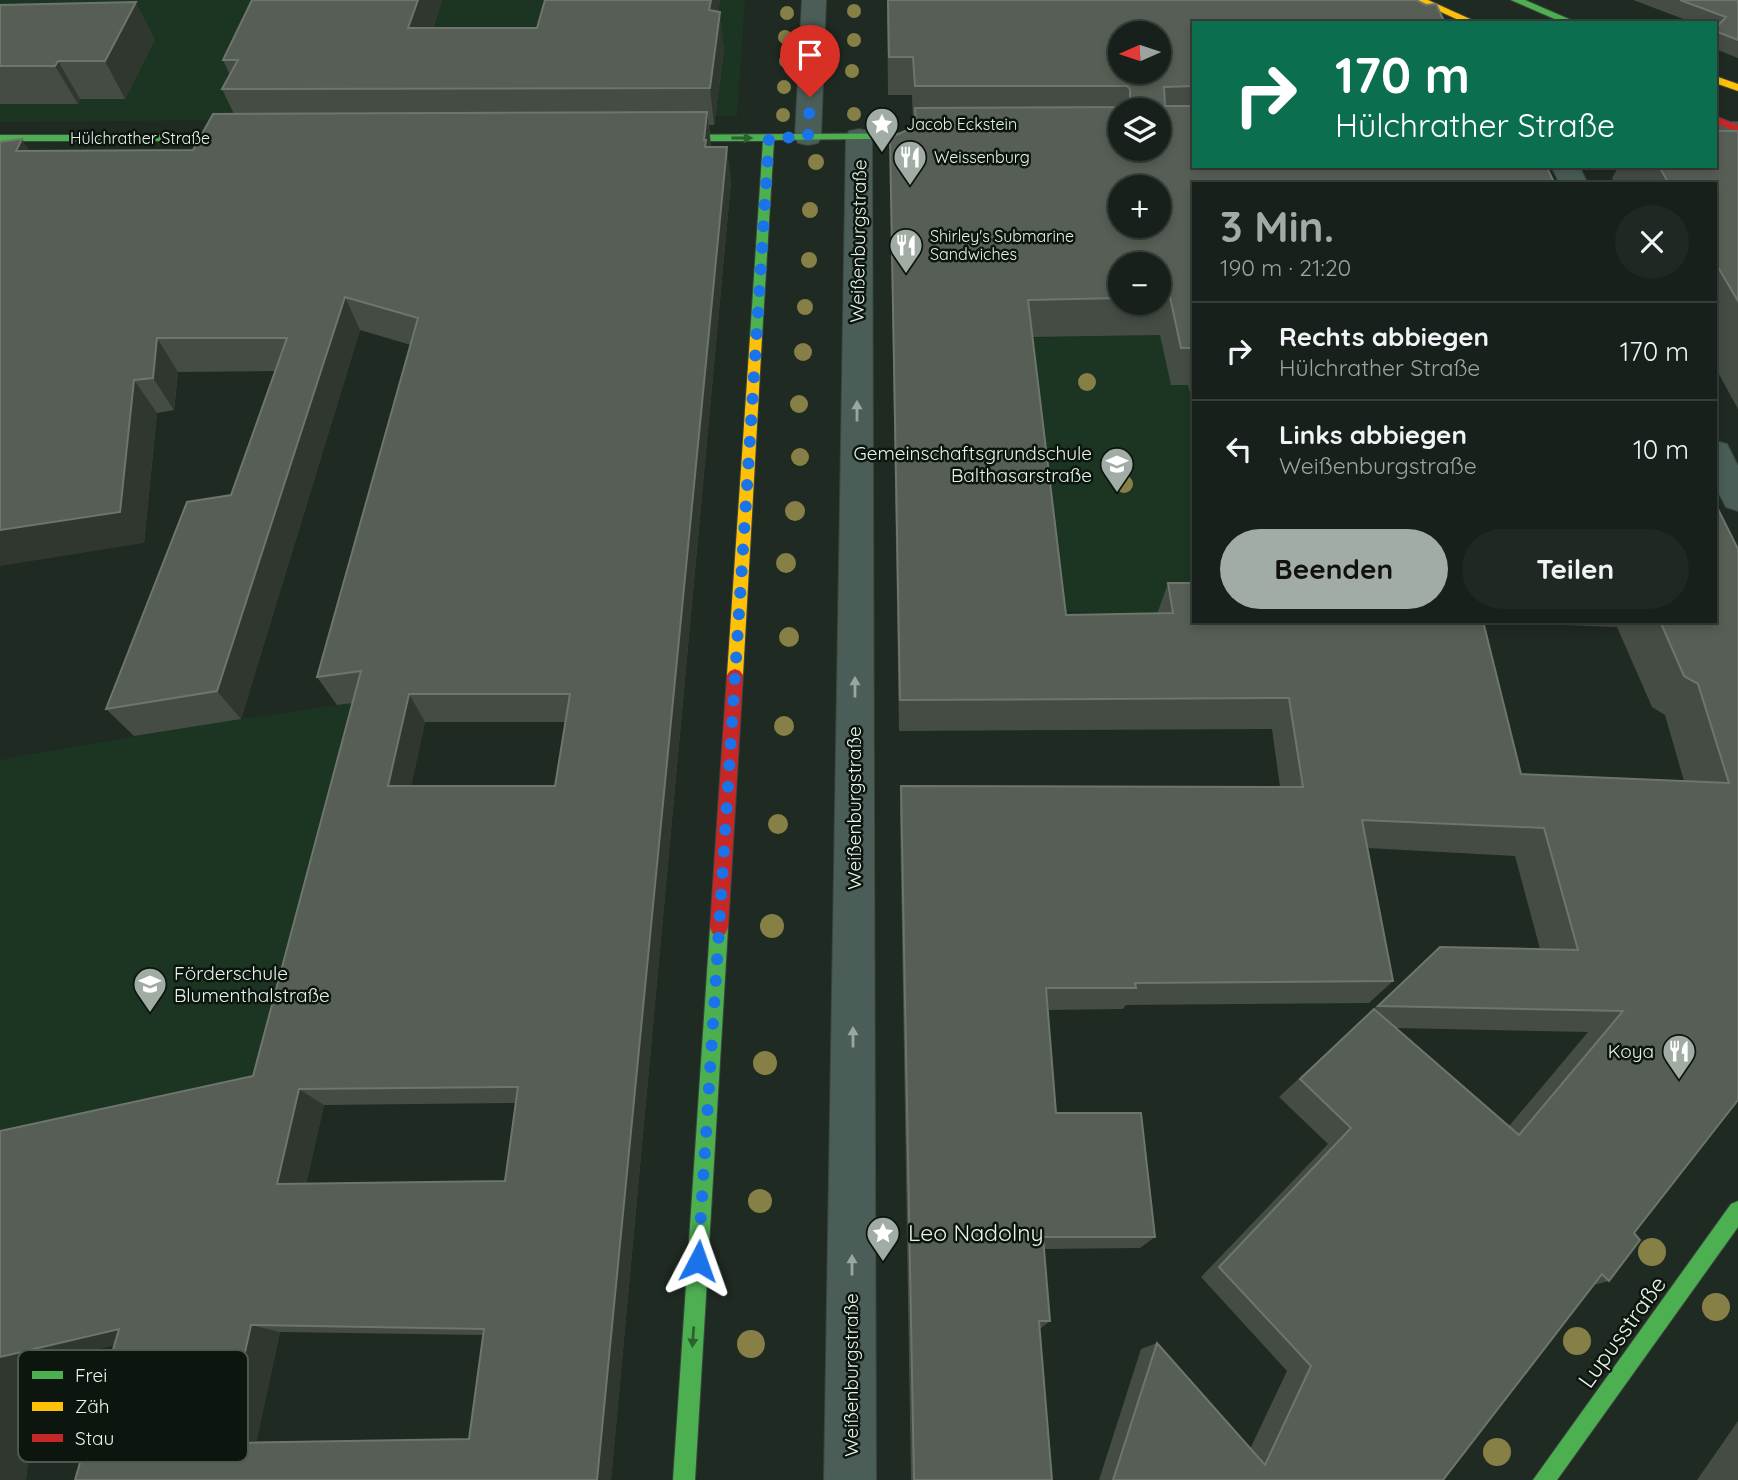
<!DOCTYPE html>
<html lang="de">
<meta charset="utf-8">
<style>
body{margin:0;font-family:Quicksand,sans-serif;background:#202823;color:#f1f3f6;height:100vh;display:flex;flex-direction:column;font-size:26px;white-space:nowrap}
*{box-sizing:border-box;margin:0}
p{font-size:23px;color:#9ea3a2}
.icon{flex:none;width:38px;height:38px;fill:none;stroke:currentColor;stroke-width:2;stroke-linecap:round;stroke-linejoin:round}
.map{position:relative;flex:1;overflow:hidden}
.details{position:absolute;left:1192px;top:182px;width:525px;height:441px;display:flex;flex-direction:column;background:#17201a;border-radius:0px;box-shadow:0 4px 10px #0003,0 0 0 2px #363e39}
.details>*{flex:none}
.banner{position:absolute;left:1192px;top:21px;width:525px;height:147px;border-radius:0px;box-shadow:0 4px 10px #0003,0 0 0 2px #363e39;background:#0b6e4f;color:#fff;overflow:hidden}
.needle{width:46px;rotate:267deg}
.controls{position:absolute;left:1108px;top:21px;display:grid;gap:14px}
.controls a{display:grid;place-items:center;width:63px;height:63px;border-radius:50%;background:#17201a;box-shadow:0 4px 10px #0003,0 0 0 2px #363e39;font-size:35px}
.pin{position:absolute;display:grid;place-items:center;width:60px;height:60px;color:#fff;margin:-72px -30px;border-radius:50% 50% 50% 0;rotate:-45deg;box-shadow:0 0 7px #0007}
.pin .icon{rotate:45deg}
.me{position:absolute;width:77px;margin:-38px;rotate:4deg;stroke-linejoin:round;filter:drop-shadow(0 0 5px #0008)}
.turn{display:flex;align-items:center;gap:24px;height:147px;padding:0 28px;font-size:32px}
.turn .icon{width:91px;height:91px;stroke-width:2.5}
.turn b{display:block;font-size:49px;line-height:60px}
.round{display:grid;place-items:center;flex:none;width:74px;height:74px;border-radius:37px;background:#202823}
.head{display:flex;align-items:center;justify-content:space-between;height:119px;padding:0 28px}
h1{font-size:42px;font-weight:700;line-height:52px;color:#a1ada4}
.primary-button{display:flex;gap:14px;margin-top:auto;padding:14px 28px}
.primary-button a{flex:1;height:80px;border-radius:42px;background:#a1ada4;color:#111;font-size:28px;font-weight:700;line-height:80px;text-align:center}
.primary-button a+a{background:#202823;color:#f1f3f6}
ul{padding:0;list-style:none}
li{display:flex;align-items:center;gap:21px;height:98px;padding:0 28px;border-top:2px solid #363e39}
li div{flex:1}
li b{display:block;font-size:26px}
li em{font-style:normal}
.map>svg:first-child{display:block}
.built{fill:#1c3523}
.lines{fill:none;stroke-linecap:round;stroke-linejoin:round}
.street-casing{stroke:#3c453f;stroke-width:2}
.fast-casing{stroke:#3c453f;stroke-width:2}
.slow-casing{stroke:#3c453f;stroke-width:2}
.jam-casing{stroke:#3c453f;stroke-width:2}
.street{fill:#4a5d57;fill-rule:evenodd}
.fast{fill:#4caf50;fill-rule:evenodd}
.slow{fill:#ffc107;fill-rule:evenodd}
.jam{fill:#c62828;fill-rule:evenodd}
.tree{fill:#867f46}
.wall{fill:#454c44;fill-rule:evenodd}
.shaded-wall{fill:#2f372f}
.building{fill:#575e55;stroke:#6d756d;stroke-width:2;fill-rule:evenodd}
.oneway{fill:#2c622f}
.oneway2{fill:#98a8a0}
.route{stroke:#1a73e8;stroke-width:12;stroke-dasharray:0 21.6}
.labels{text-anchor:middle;stroke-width:5;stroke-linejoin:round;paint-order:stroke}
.far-poi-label{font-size:16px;fill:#e7f4ea;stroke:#0c150e;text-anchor:start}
.far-street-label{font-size:16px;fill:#e7f4ea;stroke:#0c150e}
.street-label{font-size:19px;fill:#e7f4ea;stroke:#0c150e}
.poi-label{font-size:19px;fill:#e7f4ea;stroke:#0c150e;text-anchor:end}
.near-poi-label{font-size:23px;fill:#e7f4ea;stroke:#0c150e;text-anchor:start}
.near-street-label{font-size:23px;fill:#e7f4ea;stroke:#0c150e}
.key{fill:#0c150e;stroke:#4e5850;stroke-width:2}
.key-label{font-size:19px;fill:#e7f4ea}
</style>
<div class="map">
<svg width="1738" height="1480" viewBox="0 0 1738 1480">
<rect width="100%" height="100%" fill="#1f2a22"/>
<path class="built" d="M 0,0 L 745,0 L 737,116 L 0,122 Z
M 1193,334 L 1193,617 L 1054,611 L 1023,338 Z
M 379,699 L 279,1093 L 0,1299 L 0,760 L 186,727 Z"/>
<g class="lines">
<defs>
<path id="street" d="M 802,0 L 826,0 L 821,137 L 818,143 L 808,145 L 798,143 L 795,137 Z
M 1715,122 L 1738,122 L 1738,138 L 1715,138 Z
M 859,129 L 869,131 L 872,137 L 876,1480 L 824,1480 L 846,137 L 849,131 Z
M 1551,166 L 1579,166 L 1588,184 L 1560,184 Z
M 1715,441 L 1727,444 L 1738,466 L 1738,511 L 1726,507 L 1715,486 Z"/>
<path id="fast" d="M 1511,0 L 1525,0 L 1578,23 L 1564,23 Z
M 946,133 L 951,136 L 950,138 L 774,140 L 762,337 L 756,341 L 750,337 L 763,141 L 657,141 L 651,138 L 657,135 Z
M 0,135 L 253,135 L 259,138 L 253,141 L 0,141 Z
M 719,920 L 725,922 L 728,928 L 695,1480 L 673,1480 L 710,928 L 713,922 Z
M 1738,1201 L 1738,1227 L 1557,1480 L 1533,1480 L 1731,1204 Z"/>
<path id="slow" d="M 1415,0 L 1428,0 L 1479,23 L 1465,23 Z
M 1715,76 L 1738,84 L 1738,91 L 1715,83 Z
M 756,333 L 762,337 L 743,675 L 740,679 L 730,679 L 727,675 L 750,337 Z"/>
<path id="jam" d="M 1715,116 L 1738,125 L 1738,132 L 1715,123 Z
M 735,669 L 740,671 L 743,675 L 728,928 L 725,934 L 719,936 L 713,934 L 710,928 L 727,675 L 730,671 Z"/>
</defs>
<use href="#street" class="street-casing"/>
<use href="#fast" class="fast-casing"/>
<use href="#slow" class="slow-casing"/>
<use href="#jam" class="jam-casing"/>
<use href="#street" class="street"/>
<use href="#fast" class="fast"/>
<use href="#slow" class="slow"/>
<use href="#jam" class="jam"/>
</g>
<g class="tree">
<circle cx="854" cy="11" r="7"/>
<circle cx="787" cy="13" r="7"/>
<circle cx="785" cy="37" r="7"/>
<circle cx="854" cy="40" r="7"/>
<circle cx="786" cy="61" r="7"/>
<circle cx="852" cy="71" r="7"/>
<circle cx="784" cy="87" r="7"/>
<circle cx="854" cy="114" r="7"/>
<circle cx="783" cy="115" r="7"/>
<circle cx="816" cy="162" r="8"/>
<circle cx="810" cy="210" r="8"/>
<circle cx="809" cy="260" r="8"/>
<circle cx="805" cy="307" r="8"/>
<circle cx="803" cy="352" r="9"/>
<circle cx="1087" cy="382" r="9"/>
<circle cx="799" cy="404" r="9"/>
<circle cx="800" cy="457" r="9"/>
<circle cx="1124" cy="484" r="9"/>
<circle cx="795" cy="511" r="10"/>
<circle cx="786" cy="563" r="10"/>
<circle cx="789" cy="637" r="10"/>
<circle cx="784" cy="726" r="10"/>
<circle cx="778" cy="824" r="10"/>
<circle cx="772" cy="926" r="12"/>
<circle cx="765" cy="1063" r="12"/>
<circle cx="760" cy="1201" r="12"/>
<circle cx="1652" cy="1252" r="14"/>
<circle cx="1716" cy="1307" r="14"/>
<circle cx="1577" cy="1341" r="14"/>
<circle cx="751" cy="1344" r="14"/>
<circle cx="1497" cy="1452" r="14"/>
</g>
<path class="wall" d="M 252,0 L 442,0 L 433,28 L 537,28 L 545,0 L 720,0 L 718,12 L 724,50 L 714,125 L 709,125 L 711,147 L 731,181 L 611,1480 L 75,1480 L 114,1345 L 39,1363 L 26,1480 L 0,1480 L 0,1131 L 253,1076 L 353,703 L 337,705 L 317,677 L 411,345 L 360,330 L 241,719 L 134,736 L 106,709 L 231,495 L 275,371 L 178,372 L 174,410 L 157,413 L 144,543 L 29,151 L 193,150 L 234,114 L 222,89 L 230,75 L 223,60 ZM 425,722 L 565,722 L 555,786 L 411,786 ZM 516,1103 L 505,1181 L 306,1184 L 324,1105 ZM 280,1332 L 483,1335 L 469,1439 L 256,1443 Z
M 887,0 L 1416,0 L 1194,23 L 1194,410 L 1188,385 L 1171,385 L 1160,335 L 1033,337 L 1066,615 L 1157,614 L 1168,583 L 1194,621 L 1715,621 L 1738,549 L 1738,1100 L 1634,1233 L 1609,1281 L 1594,1285 L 1443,1480 L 1099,1480 L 1141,1349 L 1157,1343 L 1250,1449 L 1287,1371 L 1201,1277 L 1328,1144 L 1279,1097 L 1440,947 L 1540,949 L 1515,856 L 1367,848 L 1393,981 L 1369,1003 L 1126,1005 L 1123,1009 L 1048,1010 L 1056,1113 L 1155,1237 L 1140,1248 L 1044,1249 L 1050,1321 L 1041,1328 L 1039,1328 L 1052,1480 L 911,1480 L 900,814 L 901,786 L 1280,787 L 1272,729 L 899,731 L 890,177 L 890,138 L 915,126 L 915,125 L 913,125 L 912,95 L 888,95 ZM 1120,264 L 1158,264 L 1158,303 L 1120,303 ZM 1483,622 L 1617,627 L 1652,707 L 1665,715 L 1684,781 L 1521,774 ZM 1396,1028 L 1588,1032 L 1509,1126 Z
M 1633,0 L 1738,0 L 1738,58 L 1715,49 L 1715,23 L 1694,23 Z
M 0,5 L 155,39 L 125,99 L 80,99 L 78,104 L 0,104 Z
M 1738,131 L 1738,409 L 1715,367 L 1715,184 L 1615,184 L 1612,178 L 1619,166 L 1715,166 Z
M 1738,1421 L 1738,1480 L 1697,1480 Z"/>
<path class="shaded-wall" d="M 418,0 L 442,0 L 420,66 L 408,28 Z
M 711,0 L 720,0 L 714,48 L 709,10 Z
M 136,2 L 155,39 L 125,99 L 105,61 Z
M 720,12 L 724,50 L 714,125 L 710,88 Z
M 58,61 L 80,99 L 78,104 L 55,66 Z
M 707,112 L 711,147 L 710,174 L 704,140 Z
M 22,139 L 44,173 L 16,151 Z
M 727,147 L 731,181 L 611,1480 L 597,1480 Z
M 345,297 L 360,330 L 241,719 L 217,691 Z
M 157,338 L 178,372 L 174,410 L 153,378 Z
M 134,380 L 157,413 L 144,543 L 0,566 L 0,530 Z
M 409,694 L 425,722 L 406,811 L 388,786 Z
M 299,1089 L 324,1105 L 303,1197 L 277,1184 Z
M 251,1325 L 280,1332 L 256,1444 L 225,1443 Z
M 119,1329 L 154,1335 L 39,1363 L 26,1480 L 0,1480 L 0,1357 Z"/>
<path class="building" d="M 252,0 L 418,0 L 408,28 L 537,28 L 545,0 L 711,0 L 709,10 L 720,12 L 710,88 L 222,89 L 238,60 L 223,60 Z
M 888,0 L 1416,0 L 1426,5 L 1436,4 L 1445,23 L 1194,23 L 1194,86 L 1164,87 L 1165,106 L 1194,106 L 1194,166 L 1546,166 L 1555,184 L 1194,184 L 1194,348 L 1181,348 L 1170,297 L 1158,297 L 1158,264 L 1120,264 L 1120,298 L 1028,300 L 1066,615 L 1173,613 L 1168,583 L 1194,583 L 1194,621 L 1483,621 L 1521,774 L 1729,783 L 1698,684 L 1684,676 L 1660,621 L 1715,621 L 1715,503 L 1738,549 L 1738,1100 L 1634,1233 L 1640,1240 L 1609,1281 L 1602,1274 L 1443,1480 L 1113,1480 L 1157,1343 L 1265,1465 L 1311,1366 L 1219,1267 L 1351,1128 L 1300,1079 L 1374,1009 L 1519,1135 L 1623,1011 L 1378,1006 L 1440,947 L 1578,950 L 1544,828 L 1362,820 L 1393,981 L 1135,983 L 1136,988 L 1046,988 L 1056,1113 L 1141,1113 L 1155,1237 L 1043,1237 L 1050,1321 L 1039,1321 L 1052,1480 L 914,1480 L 901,786 L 1303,787 L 1289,698 L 900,700 L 890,138 L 916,126 L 915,108 L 1127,107 L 1130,105 L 1130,89 L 1127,86 L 915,86 L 913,57 L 889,57 ZM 1120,33 L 1158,33 L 1158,72 L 1120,72 ZM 1120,110 L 1158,110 L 1158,149 L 1120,149 ZM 1120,187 L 1158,187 L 1158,226 L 1120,226 Z
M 1680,0 L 1738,0 L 1738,40 L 1715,31 L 1715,29 L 1726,17 Z
M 136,2 L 105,61 L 58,61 L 55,66 L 0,66 L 0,5 Z
M 707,112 L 704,140 L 706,140 L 705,147 L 727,147 L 597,1480 L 75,1480 L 119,1329 L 0,1357 L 0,1131 L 253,1076 L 361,671 L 317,677 L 418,318 L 345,297 L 217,691 L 106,709 L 187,502 L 231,495 L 287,338 L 157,338 L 153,378 L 134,380 L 120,512 L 0,530 L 0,142 L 22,139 L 16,151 L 193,150 L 213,114 ZM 409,694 L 570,694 L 555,786 L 388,786 ZM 518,1087 L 505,1181 L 277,1184 L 299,1089 ZM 251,1325 L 484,1329 L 469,1439 L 225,1443 Z
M 1715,131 L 1738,131 L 1738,301 L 1715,262 L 1715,184 L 1669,184 L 1659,166 L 1715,166 Z"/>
<defs><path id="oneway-solid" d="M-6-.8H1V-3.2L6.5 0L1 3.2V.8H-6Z" transform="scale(1.75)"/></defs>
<g class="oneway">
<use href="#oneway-solid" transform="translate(742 138)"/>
<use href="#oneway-solid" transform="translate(693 1337) rotate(94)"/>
</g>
<g class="oneway2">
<use href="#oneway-solid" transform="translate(857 411) rotate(-90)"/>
<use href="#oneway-solid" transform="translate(855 687) rotate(-90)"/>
<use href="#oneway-solid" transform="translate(853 1037) rotate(-90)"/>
<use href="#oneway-solid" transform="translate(852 1265) rotate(-90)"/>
</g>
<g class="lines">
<path class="route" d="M 698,1261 L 769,138 L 808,137 L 810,97"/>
</g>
<defs>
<symbol id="sight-pin" viewBox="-11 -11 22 30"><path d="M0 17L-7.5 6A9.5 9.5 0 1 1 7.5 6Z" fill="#a1ada4" stroke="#0c150e"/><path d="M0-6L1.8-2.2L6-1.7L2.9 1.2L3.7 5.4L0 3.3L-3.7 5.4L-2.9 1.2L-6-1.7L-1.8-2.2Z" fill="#fff"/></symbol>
<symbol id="restaurant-pin" viewBox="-11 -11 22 30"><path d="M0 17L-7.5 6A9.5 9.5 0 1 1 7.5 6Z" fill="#a1ada4" stroke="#0c150e"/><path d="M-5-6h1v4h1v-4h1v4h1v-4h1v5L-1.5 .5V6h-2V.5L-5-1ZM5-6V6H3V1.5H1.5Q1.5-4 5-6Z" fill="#fff"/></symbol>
<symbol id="school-pin" viewBox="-11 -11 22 30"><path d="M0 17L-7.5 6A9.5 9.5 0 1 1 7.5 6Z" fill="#a1ada4" stroke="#0c150e"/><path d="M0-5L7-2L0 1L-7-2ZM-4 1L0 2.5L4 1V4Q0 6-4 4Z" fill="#fff"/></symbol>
</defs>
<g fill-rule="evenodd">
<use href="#sight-pin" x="863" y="105" width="38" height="52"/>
<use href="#restaurant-pin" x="891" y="138" width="38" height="52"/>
<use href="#restaurant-pin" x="887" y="226" width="38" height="52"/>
<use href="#school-pin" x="1098" y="445" width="38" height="52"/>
<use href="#school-pin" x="131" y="965" width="38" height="52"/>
<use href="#restaurant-pin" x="1660" y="1032" width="38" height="52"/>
<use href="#sight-pin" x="864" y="1214" width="38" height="52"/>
</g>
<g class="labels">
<g class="far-poi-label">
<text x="906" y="130">Jacob Eckstein</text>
<text x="934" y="163">Weissenburg</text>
<text x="930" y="242">Shirley's Submarine<tspan x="930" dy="18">Sandwiches</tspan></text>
</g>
<g class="far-street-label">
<text x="140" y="144">Hülchrather Straße</text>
</g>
<g class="street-label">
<text transform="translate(858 241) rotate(-89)" y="7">Weißenburgstraße</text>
<text transform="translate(854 808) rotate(-90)" y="7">Weißenburgstraße</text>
<text transform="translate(851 1375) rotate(-90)" y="7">Weißenburgstraße</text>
</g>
<g class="poi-label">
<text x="1092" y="460">Gemeinschaftsgrundschule<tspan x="1092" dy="22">Balthasarstraße</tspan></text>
<text x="174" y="980" text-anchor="start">Förderschule<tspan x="174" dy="22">Blumenthalstraße</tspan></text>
<text x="1654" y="1058">Koya</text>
</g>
<g class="near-poi-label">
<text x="908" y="1241">Leo Nadolny</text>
</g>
<g class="near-street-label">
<text transform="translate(1622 1332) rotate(-54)" y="8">Lupusstraße</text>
</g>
</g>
<rect x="18" y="1350" width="230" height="112" rx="10" class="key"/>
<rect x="32" y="1371" width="31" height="8" fill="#4caf50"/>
<rect x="32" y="1402" width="31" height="9" fill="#ffc107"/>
<rect x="32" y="1434" width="31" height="8" fill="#c62828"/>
<g class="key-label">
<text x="75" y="1382">Frei</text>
<text x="75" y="1413">Zäh</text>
<text x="75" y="1445">Stau</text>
</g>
</svg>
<div class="controls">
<a><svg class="needle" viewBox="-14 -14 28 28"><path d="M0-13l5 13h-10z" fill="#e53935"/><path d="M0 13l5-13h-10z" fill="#9ea3a2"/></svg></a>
<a><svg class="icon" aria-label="layers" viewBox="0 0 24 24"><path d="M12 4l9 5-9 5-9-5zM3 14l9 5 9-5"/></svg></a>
<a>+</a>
<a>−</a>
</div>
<div class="pin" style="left:810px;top:97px;background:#d93025"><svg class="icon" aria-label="arrive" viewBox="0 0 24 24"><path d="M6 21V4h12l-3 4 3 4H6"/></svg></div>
<svg class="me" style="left:698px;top:1261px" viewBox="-20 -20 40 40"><path d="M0-17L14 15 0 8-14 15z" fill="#1a73e8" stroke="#fff" stroke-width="4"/></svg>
<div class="banner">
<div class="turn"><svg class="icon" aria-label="right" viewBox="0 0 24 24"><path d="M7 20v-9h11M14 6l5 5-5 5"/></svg><div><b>170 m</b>Hülchrather Straße</div></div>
</div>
<section class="details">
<div class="head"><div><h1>3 Min.</h1><p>190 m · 21:20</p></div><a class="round"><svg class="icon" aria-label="close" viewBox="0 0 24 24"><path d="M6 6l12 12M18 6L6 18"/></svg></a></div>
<ul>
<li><svg class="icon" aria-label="right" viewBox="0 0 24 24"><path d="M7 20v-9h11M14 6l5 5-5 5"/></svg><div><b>Rechts abbiegen</b><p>Hülchrather Straße</p></div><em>170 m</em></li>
<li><svg class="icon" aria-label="left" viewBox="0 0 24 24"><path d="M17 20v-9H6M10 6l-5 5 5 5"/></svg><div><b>Links abbiegen</b><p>Weißenburgstraße</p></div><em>10 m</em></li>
</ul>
<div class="primary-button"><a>Beenden</a><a>Teilen</a></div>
</section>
</div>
